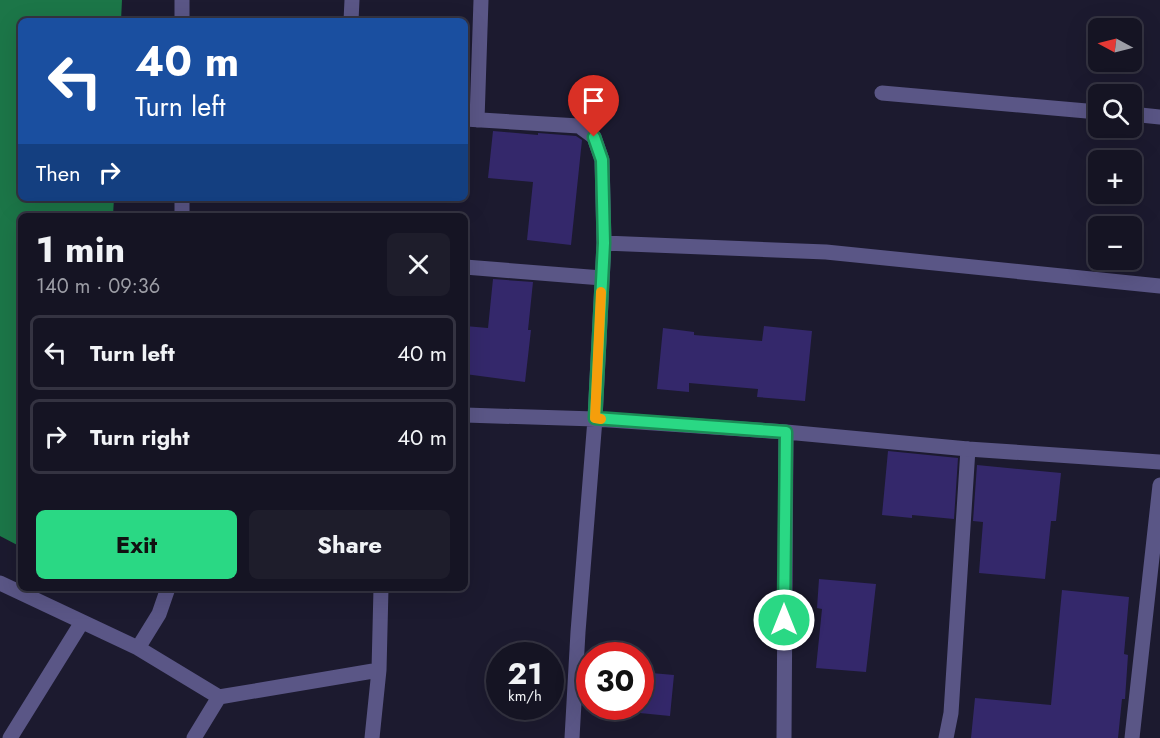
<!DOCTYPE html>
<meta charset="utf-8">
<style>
body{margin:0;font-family:Jost,sans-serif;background:#1e1d2b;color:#f1f3f6;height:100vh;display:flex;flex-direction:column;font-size:22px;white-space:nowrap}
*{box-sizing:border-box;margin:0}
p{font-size:20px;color:#9d9ea6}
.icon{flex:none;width:33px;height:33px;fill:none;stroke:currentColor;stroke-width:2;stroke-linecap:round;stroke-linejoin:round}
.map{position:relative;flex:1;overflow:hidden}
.sheet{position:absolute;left:18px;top:213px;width:450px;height:378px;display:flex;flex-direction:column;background:#151423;border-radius:9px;box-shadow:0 6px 24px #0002,0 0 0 2px #343341}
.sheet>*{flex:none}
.hud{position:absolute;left:18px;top:18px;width:450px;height:183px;border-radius:9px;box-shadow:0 6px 24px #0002,0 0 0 2px #343341;background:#1a4fa0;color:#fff;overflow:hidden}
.needle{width:39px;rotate:277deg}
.controls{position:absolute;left:1088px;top:18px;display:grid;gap:12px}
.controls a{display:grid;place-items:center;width:54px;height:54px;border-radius:9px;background:#151423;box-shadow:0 6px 24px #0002,0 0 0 2px #343341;font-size:30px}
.speed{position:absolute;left:486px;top:642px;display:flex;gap:12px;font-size:30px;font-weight:700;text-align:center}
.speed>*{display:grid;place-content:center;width:78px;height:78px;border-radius:50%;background:#151423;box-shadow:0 6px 24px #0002,0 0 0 2px #343341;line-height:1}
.speed small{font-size:15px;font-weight:400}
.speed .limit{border:9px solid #d22;background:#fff;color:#111}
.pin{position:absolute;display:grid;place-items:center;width:51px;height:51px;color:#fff;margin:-62px -26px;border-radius:50% 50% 50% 0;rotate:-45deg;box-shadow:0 0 6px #0007}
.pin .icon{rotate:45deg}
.me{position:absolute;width:66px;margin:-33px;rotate:0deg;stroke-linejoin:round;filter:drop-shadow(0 0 4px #0008)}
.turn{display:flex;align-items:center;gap:21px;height:126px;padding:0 18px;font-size:27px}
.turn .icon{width:78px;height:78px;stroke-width:2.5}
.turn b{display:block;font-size:42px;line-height:51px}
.then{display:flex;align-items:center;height:57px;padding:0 18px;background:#0003;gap:12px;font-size:22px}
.round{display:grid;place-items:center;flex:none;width:63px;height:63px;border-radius:9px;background:#1e1d2b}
.head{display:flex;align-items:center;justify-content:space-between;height:102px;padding:0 18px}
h1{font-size:36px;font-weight:700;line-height:45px}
.button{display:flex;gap:12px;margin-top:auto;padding:12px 18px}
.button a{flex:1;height:69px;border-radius:9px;background:#2ad884;color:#111;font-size:24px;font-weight:700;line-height:69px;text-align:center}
.button a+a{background:#1e1d2b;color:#f1f3f6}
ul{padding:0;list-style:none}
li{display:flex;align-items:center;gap:18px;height:75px;margin:0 12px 9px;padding:0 6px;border:3px solid #343341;border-radius:9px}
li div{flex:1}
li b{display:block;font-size:22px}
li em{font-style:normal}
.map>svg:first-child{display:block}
.water{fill:#1c7648}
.building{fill:#34286b}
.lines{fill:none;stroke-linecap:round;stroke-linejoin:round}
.service{stroke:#5a5686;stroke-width:15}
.minor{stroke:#5a5686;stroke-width:15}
.route-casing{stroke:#1b8c56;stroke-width:15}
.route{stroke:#2ad884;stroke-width:10}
.slow{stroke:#f59e0b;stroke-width:10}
</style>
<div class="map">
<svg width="1160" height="738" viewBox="0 0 1160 738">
<rect width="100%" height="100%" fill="#1c1a2f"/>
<path class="water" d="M 0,0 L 122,0 L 121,21 L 21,21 L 21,198 L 114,198 L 113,216 L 21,216 L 21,547 L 0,536 Z"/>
<path class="building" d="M 493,131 L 538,135 L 538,133 L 576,136 L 582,140 L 571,245 L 527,240 L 533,182 L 488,178 Z
M 493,279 L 533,282 L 528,330 L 531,330 L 525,382 L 465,374 L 465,326 L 488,328 Z
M 764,326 L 812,331 L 805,401 L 757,397 L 758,389 L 689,383 L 689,392 L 657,389 L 663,328 L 694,332 L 694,335 L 762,341 Z
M 888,451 L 958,458 L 954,519 L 912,515 L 912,518 L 882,515 Z
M 977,465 L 1061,473 L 1056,521 L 1051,521 L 1045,579 L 979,573 L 983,522 L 973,521 Z
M 819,579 L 876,584 L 866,672 L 816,668 L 822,609 L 817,608 Z
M 1062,590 L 1129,597 L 1124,654 L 1128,655 L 1125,699 L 1122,699 L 1118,738 L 971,738 L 975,698 L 1051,705 Z
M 640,672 L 674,675 L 670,716 L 640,713 Z"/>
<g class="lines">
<path class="service" d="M 946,738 L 951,713 L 968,449"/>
<path class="minor" d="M 182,0 L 182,21
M 351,21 L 352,0
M 882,93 L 1098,112
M 1131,114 L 1160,117
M 465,119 L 579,126 L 594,137 L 602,160 L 604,243
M 477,120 L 481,0
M 182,216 L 182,198
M 465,267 L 602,278
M 465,415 L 595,419 L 786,432 L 968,449 L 1160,462
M 0,583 L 138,648 L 219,697 L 379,670
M 138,648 L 159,614 L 168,588
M 10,738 L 82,622
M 194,738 L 219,697
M 372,738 L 379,670 L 381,588
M 572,738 L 578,632 L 595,419 L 604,243 L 826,252 L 1160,286
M 784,738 L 786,432
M 1132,738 L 1160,485"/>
</g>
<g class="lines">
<defs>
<path id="route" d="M 594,137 L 602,160 L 604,243 L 595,418 L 786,432 L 784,620"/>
</defs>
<use href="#route" class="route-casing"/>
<use href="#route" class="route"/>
<path class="slow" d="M 601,419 L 595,418 L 601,292"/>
</g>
</svg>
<div class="controls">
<a><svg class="needle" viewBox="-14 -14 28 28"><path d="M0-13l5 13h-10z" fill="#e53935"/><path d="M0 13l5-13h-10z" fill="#9d9ea6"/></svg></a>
<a><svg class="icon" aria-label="search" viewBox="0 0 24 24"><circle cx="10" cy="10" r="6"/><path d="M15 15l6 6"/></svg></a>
<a>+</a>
<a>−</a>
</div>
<div class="speed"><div>21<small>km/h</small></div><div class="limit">30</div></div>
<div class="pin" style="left:594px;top:137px;background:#d93025"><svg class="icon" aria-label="arrive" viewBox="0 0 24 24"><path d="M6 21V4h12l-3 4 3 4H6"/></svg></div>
<svg class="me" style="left:784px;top:620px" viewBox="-20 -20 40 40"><circle r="17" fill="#2ad884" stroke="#fff" stroke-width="3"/><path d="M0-11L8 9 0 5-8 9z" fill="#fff"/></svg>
<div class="hud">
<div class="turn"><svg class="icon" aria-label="left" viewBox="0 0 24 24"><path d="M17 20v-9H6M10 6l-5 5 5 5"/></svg><div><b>40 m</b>Turn left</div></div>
<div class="then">Then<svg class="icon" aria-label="right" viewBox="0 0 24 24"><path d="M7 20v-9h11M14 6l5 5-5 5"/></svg></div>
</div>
<section class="sheet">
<div class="head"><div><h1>1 min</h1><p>140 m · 09:36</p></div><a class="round"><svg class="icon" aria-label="close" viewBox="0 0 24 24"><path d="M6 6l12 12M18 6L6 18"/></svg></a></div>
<ul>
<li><svg class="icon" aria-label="left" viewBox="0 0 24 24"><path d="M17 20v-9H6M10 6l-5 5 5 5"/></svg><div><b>Turn left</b></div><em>40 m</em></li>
<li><svg class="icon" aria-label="right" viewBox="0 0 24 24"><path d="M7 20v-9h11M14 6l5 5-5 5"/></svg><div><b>Turn right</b></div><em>40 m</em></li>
</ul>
<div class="button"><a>Exit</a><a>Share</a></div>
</section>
</div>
